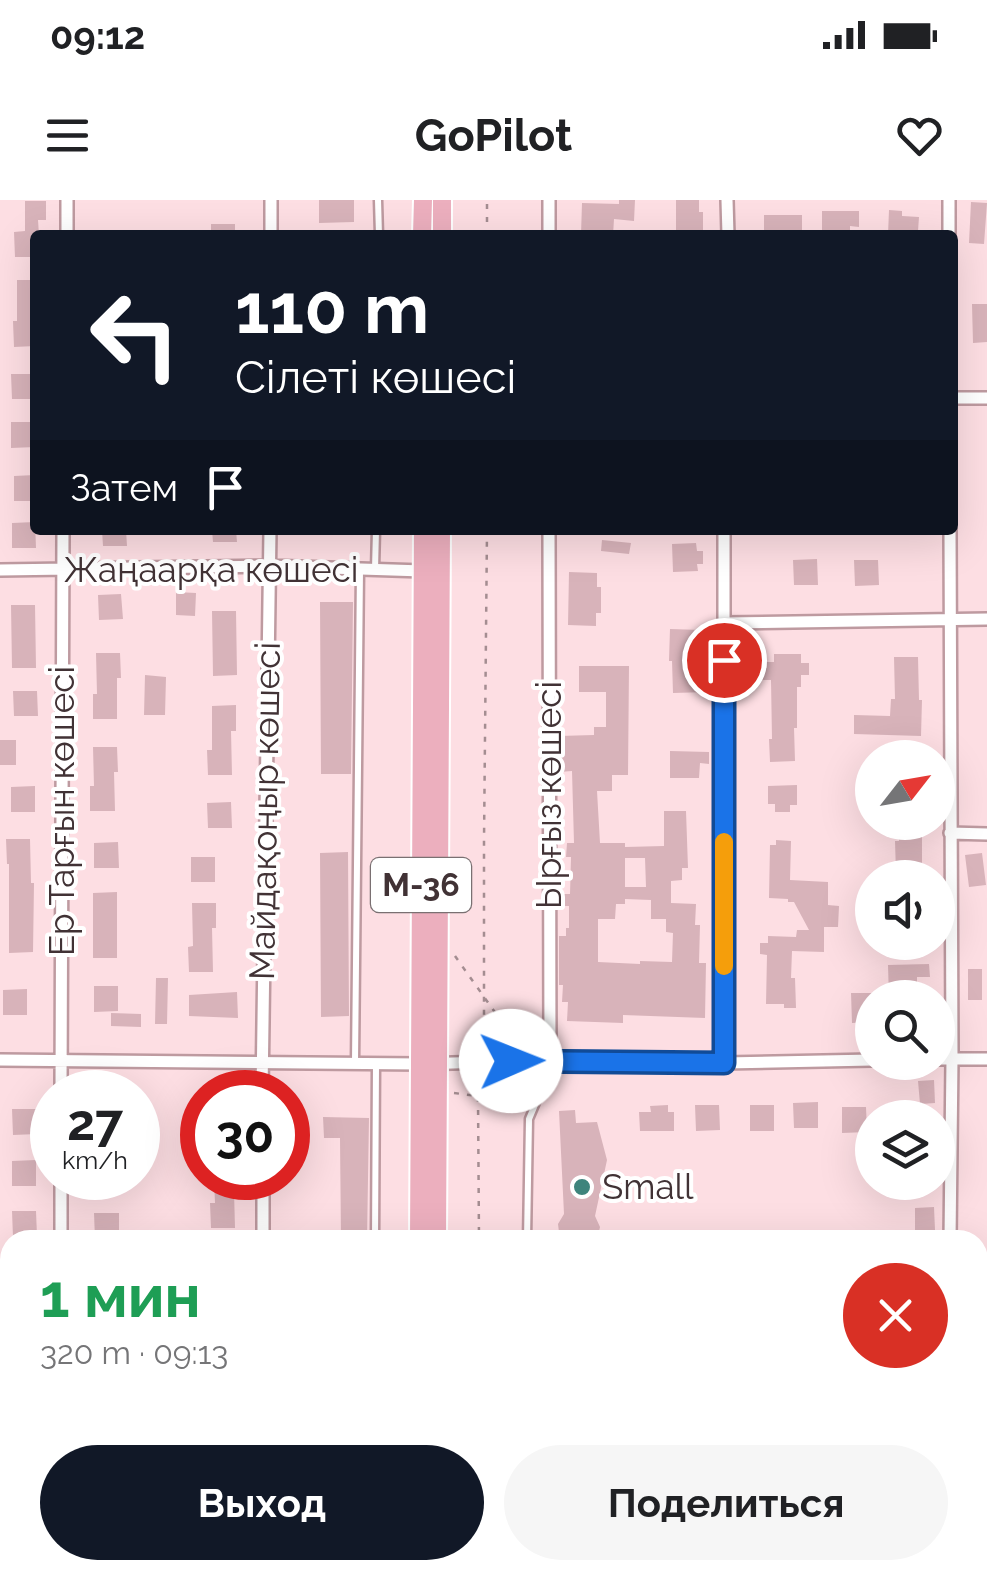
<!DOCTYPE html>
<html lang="ru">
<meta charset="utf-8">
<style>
body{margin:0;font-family:Raleway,sans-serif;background:#f6f6f6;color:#202124;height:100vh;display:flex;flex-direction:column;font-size:38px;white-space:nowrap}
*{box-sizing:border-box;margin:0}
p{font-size:32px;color:#757577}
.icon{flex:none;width:55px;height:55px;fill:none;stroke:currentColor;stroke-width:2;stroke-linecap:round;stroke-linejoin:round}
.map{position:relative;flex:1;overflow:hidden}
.drawer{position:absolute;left:0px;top:1030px;width:988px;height:350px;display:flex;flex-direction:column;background:#fff;border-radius:30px 30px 0 0;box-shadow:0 10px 40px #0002}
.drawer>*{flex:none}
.top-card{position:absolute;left:30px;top:30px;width:928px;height:305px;border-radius:10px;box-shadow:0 10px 40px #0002;background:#111827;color:#fff;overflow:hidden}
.needle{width:65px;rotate:59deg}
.buttons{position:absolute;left:855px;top:540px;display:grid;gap:20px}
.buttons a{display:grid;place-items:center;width:100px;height:100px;border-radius:50%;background:#fff;box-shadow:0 10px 40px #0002;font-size:50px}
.speed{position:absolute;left:30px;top:870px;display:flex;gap:20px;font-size:50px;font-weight:700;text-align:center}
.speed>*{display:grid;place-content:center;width:130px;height:130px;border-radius:50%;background:#fff;box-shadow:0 10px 40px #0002;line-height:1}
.speed small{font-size:25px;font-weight:400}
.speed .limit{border:15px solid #d22;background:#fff;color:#111}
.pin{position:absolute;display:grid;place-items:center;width:85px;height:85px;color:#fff;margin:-42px;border:5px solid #fff;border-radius:50%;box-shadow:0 2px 10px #0007}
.me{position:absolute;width:110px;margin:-55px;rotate:89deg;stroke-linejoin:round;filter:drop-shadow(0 0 8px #0008)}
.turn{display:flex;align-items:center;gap:35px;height:210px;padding:0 40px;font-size:45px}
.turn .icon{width:130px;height:130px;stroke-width:2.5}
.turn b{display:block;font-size:70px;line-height:85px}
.then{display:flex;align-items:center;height:95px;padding:0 40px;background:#0003;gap:20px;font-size:38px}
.round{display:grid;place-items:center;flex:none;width:105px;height:105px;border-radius:52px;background:#f6f6f6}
.summary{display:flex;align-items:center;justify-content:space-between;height:170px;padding:0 40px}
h1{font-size:60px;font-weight:700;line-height:75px;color:#1e9e55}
.button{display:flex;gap:20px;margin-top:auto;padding:20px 40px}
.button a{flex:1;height:115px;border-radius:60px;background:#111827;color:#fff;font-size:40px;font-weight:700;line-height:115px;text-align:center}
.button a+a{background:#f6f6f6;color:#202124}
.status{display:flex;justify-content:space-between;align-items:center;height:70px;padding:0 50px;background:#fff;direction:ltr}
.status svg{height:28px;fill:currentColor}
header{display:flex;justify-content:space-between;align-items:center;height:130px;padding:0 40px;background:#fff;font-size:45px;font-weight:700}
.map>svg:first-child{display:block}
.building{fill:#d8b3ba;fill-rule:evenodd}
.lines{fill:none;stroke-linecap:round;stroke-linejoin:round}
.lane-casing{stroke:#be9aa0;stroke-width:11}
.street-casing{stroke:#be9aa0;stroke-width:16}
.primary-casing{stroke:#fff;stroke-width:22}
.path{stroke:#a48d91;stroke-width:2.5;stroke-dasharray:5 8;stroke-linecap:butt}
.lane{stroke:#fff;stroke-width:6}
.street{stroke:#fff;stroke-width:11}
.primary{stroke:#ecafbe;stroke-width:18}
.route-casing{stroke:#114b97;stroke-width:25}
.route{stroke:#1a73e8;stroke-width:18}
.slow{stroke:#f59e0b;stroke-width:18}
.poi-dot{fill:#3e847c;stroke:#fff;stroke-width:4}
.labels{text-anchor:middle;stroke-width:8;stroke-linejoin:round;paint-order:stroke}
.shield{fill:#fff;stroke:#7a7072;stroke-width:2.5}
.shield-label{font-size:32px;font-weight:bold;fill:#413235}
.street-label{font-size:35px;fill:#413235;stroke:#fff}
.poi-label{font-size:35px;fill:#413235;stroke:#fff;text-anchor:start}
</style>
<div class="status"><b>09:12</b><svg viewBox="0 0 49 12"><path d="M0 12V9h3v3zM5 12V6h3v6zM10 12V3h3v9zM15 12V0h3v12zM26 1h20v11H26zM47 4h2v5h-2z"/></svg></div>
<header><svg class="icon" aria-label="menu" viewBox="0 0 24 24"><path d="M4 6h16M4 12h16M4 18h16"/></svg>GoPilot<svg class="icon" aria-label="heart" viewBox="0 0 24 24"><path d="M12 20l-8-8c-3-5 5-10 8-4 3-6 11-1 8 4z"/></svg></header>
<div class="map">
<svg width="987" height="1380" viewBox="0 0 987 1380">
<rect width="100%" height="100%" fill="#fddee3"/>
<path class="building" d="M 319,0 L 354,0 L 354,22 L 319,23 Z
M 619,0 L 635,0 L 634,21 L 614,19 L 613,35 L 581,35 L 582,3 L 619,4 Z
M 676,0 L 699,0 L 699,12 L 703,12 L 703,35 L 676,35 Z
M 25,1 L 46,1 L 46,20 L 38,20 L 39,35 L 35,35 L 35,57 L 15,57 L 14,32 L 25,31 Z
M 971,2 L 987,3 L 984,44 L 969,43 Z
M 889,10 L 902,11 L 902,16 L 919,17 L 918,31 L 914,31 L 914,35 L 888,35 Z
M 822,11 L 859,11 L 859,27 L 850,26 L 850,35 L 822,35 Z
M 764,15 L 802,15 L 802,35 L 764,35 Z
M 211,24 L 235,24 L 235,35 L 211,35 Z
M 17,80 L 35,80 L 35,146 L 14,147 L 13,121 L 17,121 Z
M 972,104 L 987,104 L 987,142 L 973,143 Z
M 11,174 L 35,174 L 35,199 L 12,199 Z
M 11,222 L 35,222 L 35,247 L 11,248 Z
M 35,275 L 35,301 L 14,301 L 14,276 Z
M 35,322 L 36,348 L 12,348 L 12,323 Z
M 102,330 L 126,330 L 127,346 L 103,346 Z
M 212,330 L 236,330 L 237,342 L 213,342 Z
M 602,340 L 631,343 L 629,354 L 601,351 Z
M 696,343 L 697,351 L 703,351 L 703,364 L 697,364 L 698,371 L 673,372 L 672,344 Z
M 817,359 L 818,385 L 794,385 L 793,360 Z
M 854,360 L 878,360 L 879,385 L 855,386 Z
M 569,372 L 597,373 L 597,387 L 601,387 L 601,413 L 596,413 L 596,426 L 568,425 Z
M 176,392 L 196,393 L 195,416 L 176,415 Z
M 121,394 L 123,419 L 99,420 L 98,395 Z
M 320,402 L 353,402 L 351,574 L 321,574 Z
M 11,405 L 35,405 L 36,468 L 12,468 Z
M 212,411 L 236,411 L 237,475 L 213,476 Z
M 670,429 L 701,430 L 700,445 L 697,445 L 696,468 L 706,467 L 707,492 L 673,493 L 672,461 L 669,461 Z
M 96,453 L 120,453 L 121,478 L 117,478 L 117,519 L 93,519 L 93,494 L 97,494 Z
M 774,454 L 801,454 L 801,463 L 809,463 L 809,475 L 801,475 L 801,487 L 797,487 L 797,528 L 794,528 L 795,561 L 770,562 L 769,539 L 772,539 L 771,480 L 757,480 L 757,468 L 767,468 L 767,462 L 774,462 Z
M 894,457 L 918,457 L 919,500 L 922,500 L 921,536 L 854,534 L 854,515 L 890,516 L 891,499 L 895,499 Z
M 579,466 L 629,466 L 628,575 L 612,575 L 612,591 L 597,591 L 600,643 L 625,643 L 625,647 L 664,646 L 664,611 L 686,611 L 688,668 L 682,668 L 682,680 L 671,681 L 671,703 L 696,704 L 695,725 L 700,725 L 699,763 L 706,763 L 705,818 L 623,815 L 623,823 L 567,821 L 568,802 L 562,802 L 563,785 L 559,785 L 559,736 L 566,736 L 566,728 L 569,728 L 569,706 L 559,706 L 559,694 L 570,694 L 571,657 L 566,657 L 567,643 L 574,643 L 572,571 L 559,572 L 559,536 L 594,535 L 594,527 L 606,527 L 606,492 L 579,492 ZM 625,658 L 645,658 L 646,687 L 625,687 ZM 625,699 L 651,700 L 651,719 L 666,719 L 666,732 L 673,733 L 672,762 L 640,761 L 640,764 L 598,762 L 598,719 L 615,719 L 616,704 L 625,704 Z
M 145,475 L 166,477 L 165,515 L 144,515 Z
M 13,491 L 37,491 L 38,516 L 14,516 Z
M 236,505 L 236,531 L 231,531 L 232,575 L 208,575 L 207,550 L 212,550 L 212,506 Z
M 0,540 L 16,540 L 16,565 L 0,565 Z
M 93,547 L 117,547 L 118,572 L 114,572 L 115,611 L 90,611 L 90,586 L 94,586 Z
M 670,551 L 709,552 L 709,564 L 700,563 L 699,578 L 670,578 Z
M 797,585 L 797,605 L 790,605 L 790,612 L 775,612 L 775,604 L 768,604 L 768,586 Z
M 35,586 L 35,612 L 11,612 L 11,587 Z
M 231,602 L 232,628 L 208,628 L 207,603 Z
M 898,622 L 922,622 L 922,672 L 896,673 L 895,641 L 899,641 Z
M 6,639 L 30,639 L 31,683 L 34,683 L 33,752 L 9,753 L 9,664 L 7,664 Z
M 776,640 L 791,641 L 790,680 L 828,682 L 828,705 L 839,706 L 838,727 L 824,727 L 824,752 L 792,751 L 791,778 L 795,778 L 796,808 L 784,808 L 784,804 L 766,804 L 767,755 L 760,754 L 760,743 L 768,743 L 768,736 L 796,737 L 797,730 L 809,730 L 794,702 L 788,702 L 788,699 L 769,698 L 770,645 L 776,645 Z
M 118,642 L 119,668 L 94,668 L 94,643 Z
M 348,652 L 349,816 L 321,817 L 320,653 Z
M 982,653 L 986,685 L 969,687 L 965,655 Z
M 191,657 L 215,657 L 215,682 L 191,682 Z
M 117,692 L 117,758 L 93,758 L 93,693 Z
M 192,703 L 216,703 L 216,728 L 212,728 L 213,772 L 189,772 L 188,747 L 193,746 Z
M 929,764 L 930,777 L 917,777 L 917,798 L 889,798 L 888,765 Z
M 968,769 L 982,769 L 982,800 L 968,800 Z
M 156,778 L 168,778 L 167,824 L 155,824 Z
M 94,786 L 118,786 L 118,811 L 94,812 Z
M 27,789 L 27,815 L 3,815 L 3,790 Z
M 237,792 L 238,818 L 189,816 L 189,795 Z
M 851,793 L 872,793 L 872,822 L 852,823 Z
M 111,813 L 141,814 L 141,827 L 111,826 Z
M 934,880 L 935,903 L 920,904 L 918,881 Z
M 818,902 L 818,928 L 794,928 L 793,903 Z
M 668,905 L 668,912 L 674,912 L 674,931 L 640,931 L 639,912 L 651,912 L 650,906 Z
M 695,905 L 719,905 L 720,930 L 696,931 Z
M 750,905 L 774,905 L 774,931 L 750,931 Z
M 842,907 L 866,907 L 867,932 L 842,933 Z
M 913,907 L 913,918 L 889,918 L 889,908 Z
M 12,909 L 36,909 L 37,934 L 13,935 Z
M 575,910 L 576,923 L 597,922 L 607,960 L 595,1016 L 600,1027 L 597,1040 L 560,1040 L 558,1024 L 564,1014 L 559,911 Z
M 323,917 L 369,918 L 367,1040 L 341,1040 L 340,938 L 324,938 Z
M 36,960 L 36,986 L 12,986 L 12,961 Z
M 93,978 L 117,978 L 117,988 L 93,988 Z
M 214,978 L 238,978 L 238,991 L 234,991 L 235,1028 L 211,1028 L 210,1003 L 215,1003 Z
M 934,1007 L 935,1030 L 915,1031 L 915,1008 Z
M 12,1011 L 36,1011 L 37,1036 L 13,1037 Z
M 94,1013 L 119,1013 L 119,1038 L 95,1039 Z"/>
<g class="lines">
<defs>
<path id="lane" d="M 378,0 L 379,35
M 375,369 L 376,330
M 355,862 L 360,370
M 375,1040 L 376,864
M 527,1040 L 529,919 L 537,900 L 549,861
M 283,1380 L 283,1370
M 371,1380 L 371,1370"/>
<path id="street" d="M 271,0 L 271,35
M 549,0 L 549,35
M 727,0 L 728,35
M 67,35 L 67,0
M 949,35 L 949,0
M 952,198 L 987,198
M 549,330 L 550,860
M 724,330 L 724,863
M 0,370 L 268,366 L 423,371
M 725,423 L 987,419
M 950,633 L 987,634
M 938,859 L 987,859
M 0,860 L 420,864 L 550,860 L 724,863 L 872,860
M 61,892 L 63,330
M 262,892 L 270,330
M 61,978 L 61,1040
M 263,978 L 263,1040
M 950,1040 L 952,858 L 950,330
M 978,1095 L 987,1095
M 0,1249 L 10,1249
M 978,1308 L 987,1308
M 264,1380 L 264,1370
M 615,1380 L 616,1370
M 945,1380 L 945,1370"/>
<path id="primary" d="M 422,35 L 423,0
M 442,35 L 442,0
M 419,1040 L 423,330
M 437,1040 L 441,330
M 418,1380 L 418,1370
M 436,1380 L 436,1370"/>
</defs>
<use href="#lane" class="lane-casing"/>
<use href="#street" class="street-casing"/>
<use href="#primary" class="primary-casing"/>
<path class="path" d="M 487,35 L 487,0
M 455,756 L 521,849
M 469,849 L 484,828 L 484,641 L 487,330
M 466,875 L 475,884 L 478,896 L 479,1040
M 454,893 L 517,901
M 475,1380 L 476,1370"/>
<use href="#lane" class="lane"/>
<use href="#street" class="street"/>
<use href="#primary" class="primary"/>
</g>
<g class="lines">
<defs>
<path id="route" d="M 511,861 L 724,863 L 724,460"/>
</defs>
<use href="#route" class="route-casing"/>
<use href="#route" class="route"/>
<path class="slow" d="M 724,766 L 724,642"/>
</g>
<circle class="poi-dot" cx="582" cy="987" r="10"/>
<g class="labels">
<rect class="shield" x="371" y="658" width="100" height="54" rx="8"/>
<g class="shield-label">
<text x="421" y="696">M-36</text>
</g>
<g class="street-label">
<text x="211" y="382">Жаңаарқа көшесі</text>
<text transform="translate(549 595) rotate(-90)" y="12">Ырғыз көшесі</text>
<text transform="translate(62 611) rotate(-90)" y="12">Ер Тарғын көшесі</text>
<text transform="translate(265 611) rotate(-89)" y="12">Майдақоңыр көшесі</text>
</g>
<g class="poi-label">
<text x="602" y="999">Small</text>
</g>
</g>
</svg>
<div class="buttons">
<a><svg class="needle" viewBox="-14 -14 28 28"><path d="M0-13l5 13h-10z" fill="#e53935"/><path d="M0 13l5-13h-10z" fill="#757577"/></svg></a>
<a><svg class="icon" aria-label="sound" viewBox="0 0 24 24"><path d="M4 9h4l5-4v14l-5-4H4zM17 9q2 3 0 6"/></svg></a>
<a><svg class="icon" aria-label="search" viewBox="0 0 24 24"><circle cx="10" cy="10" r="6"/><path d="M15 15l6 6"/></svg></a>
<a><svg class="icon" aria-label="layers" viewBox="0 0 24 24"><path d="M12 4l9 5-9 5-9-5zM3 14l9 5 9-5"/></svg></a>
</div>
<div class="speed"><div>27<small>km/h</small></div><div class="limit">30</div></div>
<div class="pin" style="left:724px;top:460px;background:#d93025"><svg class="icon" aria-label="arrive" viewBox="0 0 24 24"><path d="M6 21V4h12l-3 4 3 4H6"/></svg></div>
<svg class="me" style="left:511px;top:861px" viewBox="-20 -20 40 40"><circle r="19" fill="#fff"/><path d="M0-13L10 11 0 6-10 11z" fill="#1a73e8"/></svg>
<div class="top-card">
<div class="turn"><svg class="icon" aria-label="left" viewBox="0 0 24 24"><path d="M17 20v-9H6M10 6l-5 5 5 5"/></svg><div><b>110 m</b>Сілеті көшесі</div></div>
<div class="then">Затем<svg class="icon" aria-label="arrive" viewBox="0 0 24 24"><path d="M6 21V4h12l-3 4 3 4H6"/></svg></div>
</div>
<section class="drawer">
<div class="summary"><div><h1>1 мин</h1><p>320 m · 09:13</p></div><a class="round" style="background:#d93025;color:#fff"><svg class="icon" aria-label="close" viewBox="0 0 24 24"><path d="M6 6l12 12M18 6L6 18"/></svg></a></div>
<div class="button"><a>Выход</a><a>Поделиться</a></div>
</section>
</div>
